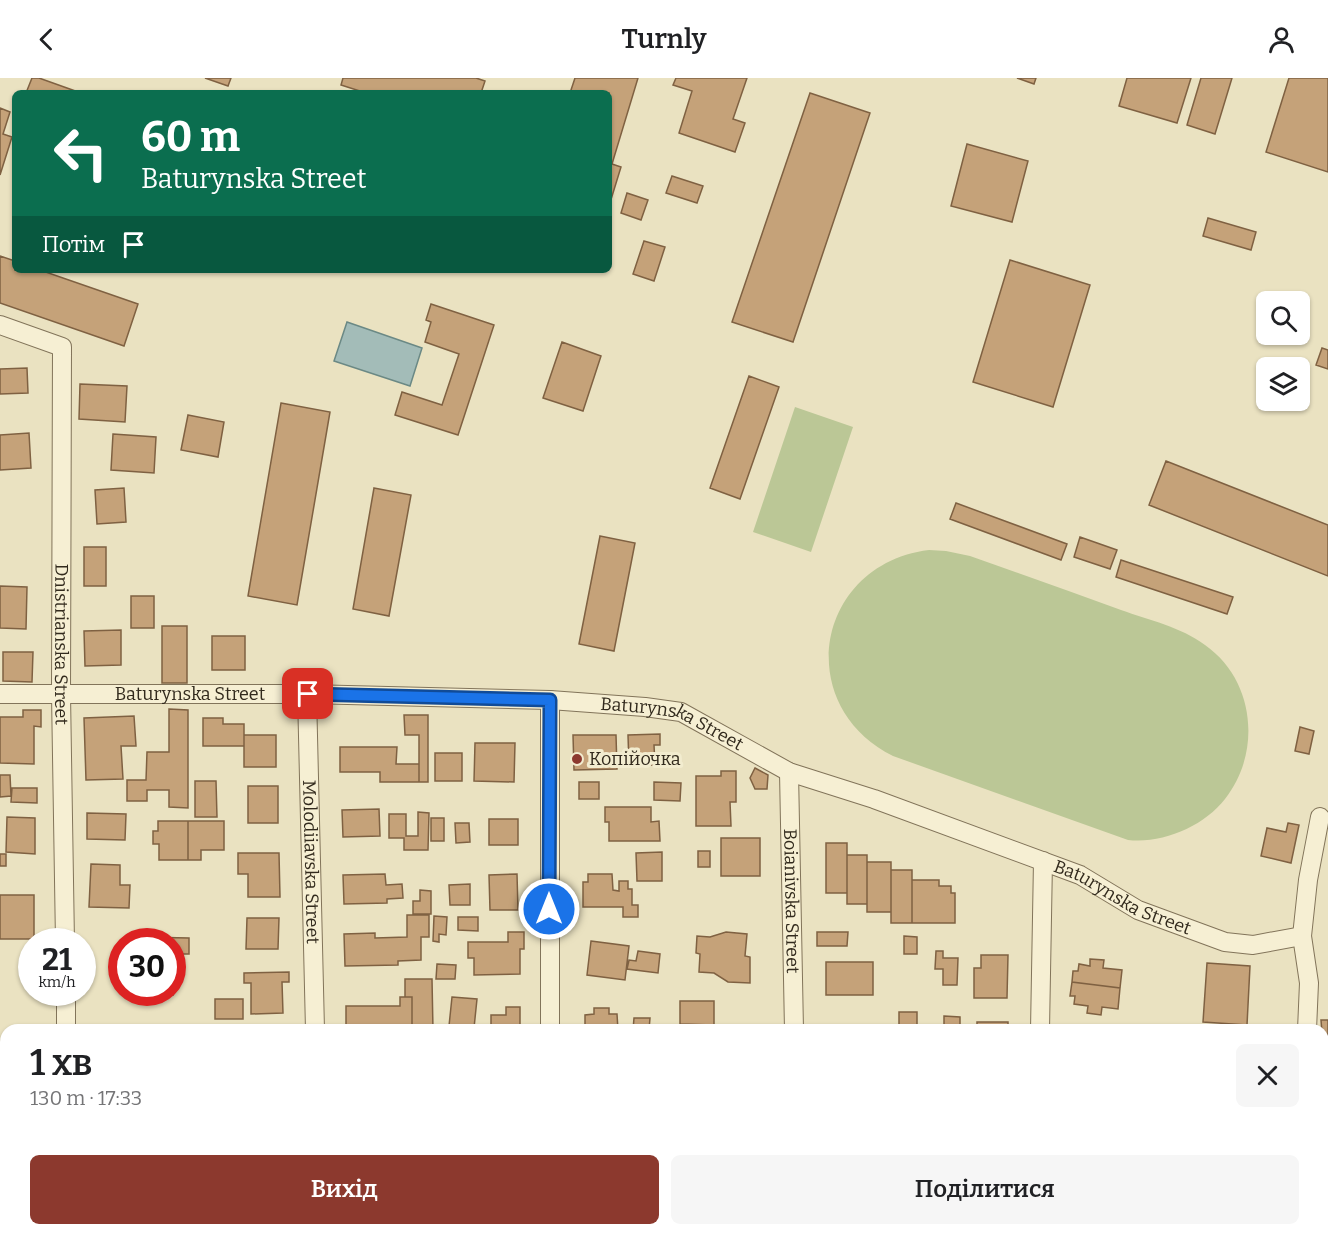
<!DOCTYPE html>
<html lang="uk">
<meta charset="utf-8">
<style>
body{margin:0;font-family:Bitter,serif;background:#f6f6f6;color:#202124;height:100vh;display:flex;flex-direction:column;font-size:22px;white-space:nowrap}
*{box-sizing:border-box;margin:0}
p{font-size:20px;color:#757577}
.icon{flex:none;width:33px;height:33px;fill:none;stroke:currentColor;stroke-width:2;stroke-linecap:round;stroke-linejoin:round}
.map{position:relative;flex:1;overflow:hidden}
.drawer{position:absolute;left:0px;top:946px;width:1329px;height:212px;display:flex;flex-direction:column;background:#fff;border-radius:18px 18px 0 0;box-shadow:0 2px 4px #0004}
.drawer>*{flex:none}
.guide{position:absolute;left:12px;top:12px;width:600px;height:183px;border-radius:9px;box-shadow:0 2px 4px #0004;background:#0b6e4f;color:#fff;overflow:hidden}
.buttons{position:absolute;left:1256px;top:213px;display:grid;gap:12px}
.buttons a{display:grid;place-items:center;width:54px;height:54px;border-radius:9px;background:#fff;box-shadow:0 2px 4px #0004;font-size:30px}
.speed{position:absolute;left:18px;top:850px;display:flex;gap:12px;font-size:30px;font-weight:700;text-align:center}
.speed>*{display:grid;place-content:center;width:78px;height:78px;border-radius:50%;background:#fff;box-shadow:0 2px 4px #0004;line-height:1}
.speed small{font-size:15px;font-weight:400}
.speed .limit{border:9px solid #d22;background:#fff;color:#111}
.pin{position:absolute;display:grid;place-items:center;width:51px;height:51px;color:#fff;margin:-26px;border-radius:12px;box-shadow:0 3px 9px #0006}
.me{position:absolute;width:66px;margin:-33px;rotate:0deg;stroke-linejoin:round;filter:drop-shadow(0 0 4px #0008)}
.turn{display:flex;align-items:center;gap:21px;height:126px;padding:0 30px;font-size:27px}
.turn .icon{width:78px;height:78px;stroke-width:2.5}
.turn b{display:block;font-size:42px;line-height:51px}
.then{display:flex;align-items:center;height:57px;padding:0 30px;background:#0003;gap:12px;font-size:22px}
.round{display:grid;place-items:center;flex:none;width:63px;height:63px;border-radius:9px;background:#f6f6f6}
.headline{display:flex;align-items:center;justify-content:space-between;height:102px;padding:0 30px}
h1{font-size:36px;font-weight:600;line-height:45px}
.primary-button{display:flex;gap:12px;margin-top:auto;padding:12px 30px}
.primary-button a{flex:1;height:69px;border-radius:9px;background:#8c392e;color:#fff;font-size:24px;font-weight:600;line-height:69px;text-align:center}
.primary-button a+a{background:#f6f6f6;color:#202124}
header{display:flex;justify-content:space-between;align-items:center;height:78px;padding:0 30px;background:#fff;font-size:27px;font-weight:600}
.map>svg:first-child{display:block}
.green{fill:#bbc796}
.water{fill:#a3bcb8;stroke:#6b8985;stroke-width:1.5}
.building{fill:#c5a279;stroke:#7f6142;stroke-width:1.5}
.lines{fill:none;stroke-linecap:round;stroke-linejoin:round}
.minor-casing{stroke:#82745a;stroke-width:20}
.minor{stroke:#f6efd3;stroke-width:18}
.route-casing{stroke:#114b97;stroke-width:15}
.route{stroke:#1a73e8;stroke-width:10}
.poi-dot{fill:#8c392e;stroke:#f2eccf;stroke-width:2}
.labels{text-anchor:middle;stroke-width:6;stroke-linejoin:round;paint-order:stroke}
.street-label{font-size:18px;fill:#322a1d;stroke:#f2eccf}
.poi-label{font-size:18px;fill:#322a1d;stroke:#f2eccf;text-anchor:start}
</style>
<header><svg class="icon" aria-label="back" viewBox="0 0 24 24"><path d="M15 5l-7 7 7 7"/></svg>Turnly<svg class="icon" aria-label="person" viewBox="0 0 24 24"><circle cx="12" cy="8" r="4"/><path d="M4 21q1-7 8-7t8 7"/></svg></header>
<div class="map">
<svg width="1328" height="1157" viewBox="0 0 1328 1157">
<rect width="100%" height="100%" fill="#eae2c1"/>
<path class="green" d="M 795,329 L 853,349 L 811,474 L 753,454 Z
M 929,472 L 946,473 L 970,478 C 1021,496 1071,514 1121,532 C 1149,542 1181,549 1205,567 C 1255,602 1262,674 1225,721 C 1204,748 1163,766 1128,762 L 893,678 C 791,627 816,486 929,472 Z"/>
<path class="water" d="M 347,244 L 422,270 L 410,308 L 334,283 Z"/>
<path class="building" d="M 32,0 L 39,0 L 81,15 L 26,15 Z
M 205,0 L 231,0 L 228,8 Z
M 343,0 L 476,0 L 485,3 L 481,15 L 366,15 L 341,7 Z
M 575,0 L 638,0 L 612,86 L 621,89 L 609,128 L 609,15 L 570,15 Z
M 676,0 L 747,0 L 733,41 L 745,45 L 735,74 L 679,55 L 692,13 L 673,7 Z
M 1017,0 L 1036,0 L 1034,6 Z
M 1127,0 L 1191,0 L 1177,45 L 1119,28 Z
M 1201,0 L 1232,0 L 1215,56 L 1187,47 Z
M 1289,0 L 1328,0 L 1328,94 L 1266,74 Z
M 810,15 L 870,35 L 793,264 L 732,244 Z
M 0,30 L 10,34 L 3,56 L 12,59 L 0,97 Z
M 967,66 L 1028,83 L 1012,144 L 951,128 Z
M 672,98 L 703,108 L 697,125 L 666,115 Z
M 627,115 L 648,122 L 641,142 L 621,135 Z
M 1208,140 L 1256,154 L 1251,172 L 1203,158 Z
M 644,163 L 665,169 L 654,203 L 633,196 Z
M 0,178 L 15,183 L 15,192 L 40,192 L 138,226 L 124,268 L 0,225 Z
M 1010,182 L 1090,207 L 1053,329 L 973,304 Z
M 431,226 L 494,247 L 458,357 L 395,337 L 402,314 L 442,327 L 459,276 L 425,264 L 431,244 L 426,242 Z
M 562,264 L 601,278 L 583,333 L 543,320 Z
M 1322,270 L 1328,272 L 1328,291 L 1316,287 Z
M 27,290 L 28,315 L 0,316 L 0,291 Z
M 749,298 L 779,309 L 740,421 L 710,410 Z
M 80,306 L 127,308 L 125,344 L 79,341 Z
M 281,325 L 330,334 L 297,527 L 248,518 Z
M 188,337 L 224,344 L 218,379 L 181,372 Z
M 29,355 L 31,390 L 0,392 L 0,357 Z
M 113,356 L 156,359 L 154,395 L 111,392 Z
M 1166,383 L 1328,447 L 1328,498 L 1149,427 Z
M 124,410 L 126,444 L 97,446 L 95,412 Z
M 374,410 L 411,417 L 389,538 L 353,531 Z
M 956,425 L 1067,466 L 1061,482 L 950,441 Z
M 600,458 L 635,465 L 614,573 L 579,566 Z
M 1080,459 L 1117,472 L 1110,491 L 1074,479 Z
M 84,469 L 106,469 L 106,508 L 84,508 Z
M 1121,482 L 1233,519 L 1227,536 L 1116,499 Z
M 0,508 L 27,509 L 26,551 L 0,550 Z
M 131,518 L 154,518 L 154,550 L 131,550 Z
M 162,548 L 187,548 L 187,605 L 162,605 Z
M 121,552 L 121,587 L 85,588 L 84,553 Z
M 212,558 L 245,558 L 245,592 L 212,592 Z
M 3,574 L 33,574 L 32,604 L 3,603 Z
M 169,631 L 188,632 L 188,730 L 169,729 L 169,712 L 147,712 L 147,723 L 127,723 L 127,702 L 146,702 L 147,674 L 169,674 Z
M 23,632 L 41,632 L 41,649 L 34,648 L 34,686 L 0,685 L 0,639 L 23,639 Z
M 404,637 L 428,637 L 428,704 L 419,704 L 419,657 L 405,657 Z
M 134,638 L 136,668 L 121,668 L 123,701 L 86,702 L 84,640 Z
M 203,640 L 223,640 L 223,646 L 244,646 L 244,668 L 203,668 Z
M 1300,649 L 1314,653 L 1309,676 L 1295,673 Z
M 660,656 L 660,667 L 654,667 L 655,687 L 629,688 L 628,657 Z
M 244,657 L 276,657 L 276,689 L 244,689 Z
M 573,657 L 616,657 L 617,691 L 574,692 Z
M 475,665 L 515,665 L 514,704 L 474,703 Z
M 340,669 L 397,669 L 396,686 L 419,686 L 419,704 L 380,704 L 380,694 L 340,694 Z
M 435,675 L 462,675 L 462,703 L 435,703 Z
M 755,690 L 768,697 L 767,711 L 755,711 L 750,700 Z
M 721,693 L 736,693 L 736,724 L 730,724 L 731,748 L 696,748 L 696,698 L 721,698 Z
M 0,697 L 10,697 L 11,718 L 0,719 Z
M 195,703 L 216,703 L 217,739 L 195,739 Z
M 579,704 L 599,704 L 599,721 L 579,721 Z
M 654,704 L 681,705 L 680,723 L 654,722 Z
M 248,708 L 278,708 L 278,745 L 248,745 Z
M 12,710 L 37,710 L 37,725 L 11,724 Z
M 605,729 L 651,729 L 651,744 L 659,743 L 660,763 L 609,763 L 609,744 L 605,744 Z
M 379,731 L 380,758 L 343,759 L 342,732 Z
M 418,734 L 429,735 L 428,772 L 404,772 L 404,760 L 389,760 L 389,736 L 406,736 L 406,758 L 418,758 Z
M 87,735 L 126,736 L 125,762 L 87,761 Z
M 7,739 L 35,740 L 35,776 L 6,774 Z
M 431,740 L 444,740 L 444,763 L 431,763 Z
M 489,741 L 518,741 L 518,767 L 489,767 Z
M 158,743 L 188,743 L 188,782 L 159,782 L 159,766 L 153,766 L 153,753 L 158,753 Z
M 188,743 L 224,743 L 224,772 L 201,772 L 201,782 L 188,782 Z
M 455,745 L 469,745 L 470,764 L 456,765 Z
M 1288,745 L 1299,747 L 1291,785 L 1261,778 L 1267,750 L 1286,754 Z
M 721,760 L 760,760 L 760,798 L 721,798 Z
M 826,765 L 847,765 L 847,815 L 826,815 Z
M 698,773 L 710,773 L 710,789 L 698,789 Z
M 662,774 L 662,803 L 637,803 L 636,775 Z
M 238,775 L 279,775 L 280,819 L 248,819 L 248,796 L 238,796 Z
M 0,776 L 6,776 L 6,788 L 0,788 Z
M 847,777 L 867,777 L 867,826 L 847,826 Z
M 867,784 L 891,784 L 891,834 L 867,834 Z
M 91,786 L 120,787 L 120,807 L 130,807 L 129,830 L 89,829 Z
M 891,792 L 912,792 L 912,845 L 891,845 Z
M 385,796 L 386,807 L 402,806 L 403,820 L 387,821 L 387,825 L 344,826 L 343,797 Z
M 517,796 L 518,832 L 490,832 L 489,797 Z
M 588,796 L 612,796 L 613,812 L 619,813 L 619,803 L 628,803 L 628,811 L 632,811 L 632,827 L 638,827 L 638,839 L 623,839 L 623,829 L 583,829 L 583,804 L 588,804 Z
M 912,802 L 939,802 L 939,808 L 951,808 L 951,815 L 955,815 L 955,845 L 912,845 Z
M 470,806 L 470,827 L 450,827 L 449,807 Z
M 420,812 L 431,813 L 431,836 L 413,836 L 413,823 L 420,823 Z
M 0,817 L 34,817 L 34,861 L 0,861 Z
M 407,837 L 429,837 L 429,859 L 421,859 L 421,882 L 398,883 L 398,887 L 345,888 L 344,856 L 375,855 L 375,860 L 407,859 Z
M 434,838 L 447,839 L 446,857 L 439,856 L 439,864 L 433,863 Z
M 458,839 L 478,839 L 478,853 L 458,852 Z
M 247,840 L 279,840 L 278,871 L 246,871 Z
M 508,854 L 524,854 L 524,871 L 520,871 L 520,896 L 474,897 L 474,880 L 468,880 L 468,864 L 508,864 Z
M 726,854 L 747,856 L 745,878 L 750,879 L 750,905 L 728,904 L 714,895 L 699,894 L 700,876 L 696,875 L 697,858 L 710,859 Z
M 817,854 L 848,854 L 847,868 L 817,868 Z
M 904,858 L 917,859 L 917,876 L 904,876 Z
M 140,859 L 189,860 L 189,876 L 173,876 L 173,917 L 132,917 L 132,915 L 172,915 L 172,864 L 140,864 Z
M 591,863 L 629,868 L 625,902 L 587,897 Z
M 638,873 L 660,876 L 658,895 L 627,891 L 629,882 L 636,883 Z
M 936,873 L 943,873 L 943,880 L 958,880 L 957,907 L 943,907 L 943,891 L 935,891 Z
M 981,877 L 1008,877 L 1007,920 L 974,920 L 974,890 L 981,890 Z
M 1090,881 L 1104,882 L 1103,890 L 1122,892 L 1120,910 L 1072,904 L 1073,893 L 1078,893 L 1079,886 L 1090,888 Z
M 826,884 L 873,884 L 873,917 L 826,917 Z
M 1207,885 L 1250,888 L 1247,947 L 1203,944 Z
M 437,886 L 456,887 L 455,901 L 436,901 Z
M 289,894 L 289,904 L 282,904 L 283,935 L 251,936 L 251,905 L 244,905 L 244,895 Z
M 405,901 L 432,901 L 433,952 L 412,952 L 412,919 L 405,919 Z
M 1072,904 L 1120,910 L 1118,931 L 1102,929 L 1101,937 L 1087,935 L 1088,928 L 1074,926 L 1075,918 L 1070,918 Z
M 400,919 L 412,919 L 412,952 L 346,952 L 346,928 L 400,928 Z
M 452,919 L 477,921 L 474,950 L 449,948 Z
M 215,921 L 243,921 L 243,941 L 215,941 Z
M 680,923 L 714,923 L 714,947 L 680,946 Z
M 506,929 L 520,929 L 520,952 L 491,952 L 491,937 L 506,937 Z
M 594,930 L 609,930 L 609,936 L 617,936 L 618,952 L 585,952 L 585,937 L 594,936 Z
M 899,934 L 917,934 L 917,947 L 899,947 Z
M 944,938 L 960,939 L 960,950 L 944,949 Z
M 634,940 L 650,940 L 649,952 L 633,952 Z
M 1321,942 L 1328,942 L 1328,968 L 1323,968 Z
M 977,944 L 1008,944 L 1008,952 L 977,952 Z
M 88,948 L 109,948 L 109,952 L 88,952 Z
M 875,949 L 875,952 L 829,952 L 828,950 Z
M 1323,1007 L 1328,1007 L 1328,1023 L 1323,1023 Z
M 3,1016 L 6,1016 L 6,1048 L 4,1048 Z
M 1323,1096 L 1328,1096 L 1328,1108 L 1323,1108 Z
M 0,1098 L 4,1098 L 4,1114 L 0,1114 Z
M 124,1152 L 187,1152 L 187,1157 L 124,1157 Z
M 374,1152 L 395,1152 L 395,1157 L 373,1154 Z
M 401,1152 L 433,1152 L 433,1157 L 400,1157 Z
M 459,1152 L 475,1152 L 475,1156 L 459,1156 Z
M 495,1152 L 522,1152 L 522,1157 L 496,1157 Z
M 586,1152 L 618,1152 L 618,1157 L 586,1157 Z
M 635,1152 L 650,1152 L 650,1157 L 635,1157 Z
M 744,1152 L 764,1152 L 764,1157 L 744,1157 Z
M 830,1152 L 895,1152 L 895,1157 L 830,1157 Z
M 976,1152 L 1005,1152 L 1005,1157 L 976,1157 Z
M 1233,1152 L 1271,1152 L 1271,1157 L 1233,1157 Z
M 698,1155 L 724,1155 L 724,1157 L 698,1157 Z"/>
<g class="lines">
<defs>
<g id="minor">
<path id="s1" d="M 0,247 L 62,269 L 61,616 L 65,864"/>
<path id="s2" d="M 0,616 L 307,616 L 550,622 L 645,629 L 681,634 L 789,694 L 874,721 L 1080,797 L 1138,832 L 1225,864 L 1253,867 L 1302,858"/>
<path id="s3" d="M 307,616 L 315,952"/>
<path id="s4" d="M 789,694 L 794,952"/>
<path d="M 66,915 L 66,952"/>
<path d="M 550,952 L 550,622"/>
<path d="M 1040,952 L 1043,783"/>
<path d="M 1307,952 L 1309,905 L 1302,858 L 1308,802 L 1320,739"/>
<path d="M 69,1152 L 70,1157"/>
<path d="M 319,1152 L 319,1157"/>
<path d="M 556,1152 L 556,1157"/>
<path d="M 797,1152 L 797,1157"/>
<path d="M 1035,1157 L 1036,1152"/>
<path d="M 1298,1157 L 1298,1152"/>
</g>
</defs>
<use href="#minor" class="minor-casing"/>
<use href="#minor" class="minor"/>
</g>
<g class="lines">
<defs>
<path id="route" d="M 308,616 L 550,622 L 549,831"/>
</defs>
<use href="#route" class="route-casing"/>
<use href="#route" class="route"/>
</g>
<circle class="poi-dot" cx="577" cy="681" r="6"/>
<g class="labels">
<g class="street-label">
<text dy="6" stroke="none"><textPath href="#s1" startOffset="363">Dnistrianska Street</textPath></text>
<text dy="6" stroke="none"><textPath href="#s2" startOffset="190">Baturynska Street</textPath></text>
<text dy="6" stroke="none"><textPath href="#s2" startOffset="676">Baturynska Street</textPath></text>
<text dy="6" stroke="none"><textPath href="#s3" startOffset="168">Molodiiavska Street</textPath></text>
<text dy="6" stroke="none"><textPath href="#s2" startOffset="1162">Baturynska Street</textPath></text>
<text dy="6" stroke="none"><textPath href="#s4" startOffset="129">Boianivska Street</textPath></text>
</g>
<g class="poi-label">
<text x="589" y="687">Копійочка</text>
</g>
</g>
</svg>
<div class="buttons">
<a><svg class="icon" aria-label="search" viewBox="0 0 24 24"><circle cx="10" cy="10" r="6"/><path d="M15 15l6 6"/></svg></a>
<a><svg class="icon" aria-label="layers" viewBox="0 0 24 24"><path d="M12 4l9 5-9 5-9-5zM3 14l9 5 9-5"/></svg></a>
</div>
<div class="speed"><div>21<small>km/h</small></div><div class="limit">30</div></div>
<div class="pin" style="left:308px;top:616px;background:#d93025"><svg class="icon" aria-label="arrive" viewBox="0 0 24 24"><path d="M6 21V4h12l-3 4 3 4H6"/></svg></div>
<svg class="me" style="left:549px;top:831px" viewBox="-20 -20 40 40"><circle r="17" fill="#1a73e8" stroke="#fff" stroke-width="3"/><path d="M0-11L8 9 0 5-8 9z" fill="#fff"/></svg>
<div class="guide">
<div class="turn"><svg class="icon" aria-label="left" viewBox="0 0 24 24"><path d="M17 20v-9H6M10 6l-5 5 5 5"/></svg><div><b>60 m</b>Baturynska Street</div></div>
<div class="then">Потім<svg class="icon" aria-label="arrive" viewBox="0 0 24 24"><path d="M6 21V4h12l-3 4 3 4H6"/></svg></div>
</div>
<section class="drawer">
<div class="headline"><div><h1>1 хв</h1><p>130 m · 17:33</p></div><a class="round"><svg class="icon" aria-label="close" viewBox="0 0 24 24"><path d="M6 6l12 12M18 6L6 18"/></svg></a></div>
<div class="primary-button"><a>Вихід</a><a>Поділитися</a></div>
</section>
</div>
